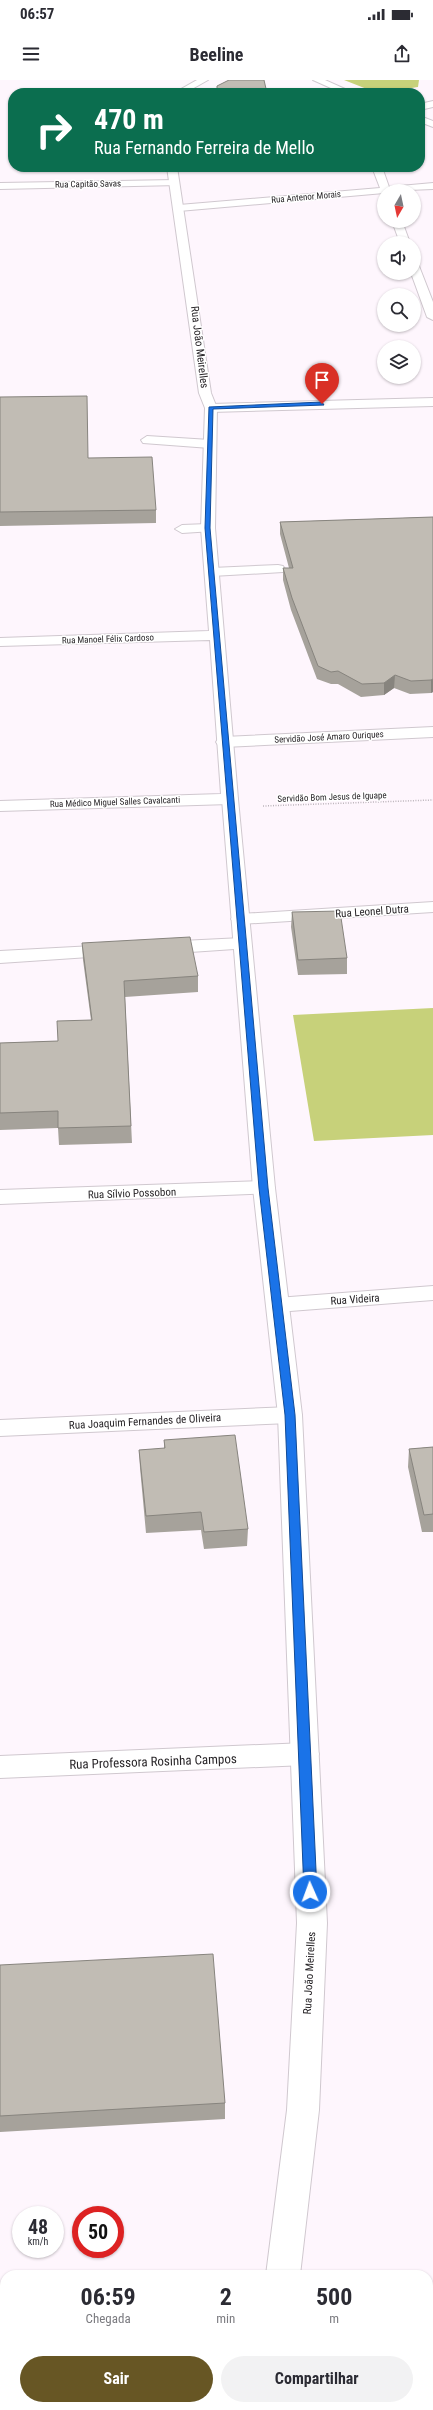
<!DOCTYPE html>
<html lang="pt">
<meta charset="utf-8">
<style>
body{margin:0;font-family:"Roboto Condensed",sans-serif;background:#f2f2f3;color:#2b2b33;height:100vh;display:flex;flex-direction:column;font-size:15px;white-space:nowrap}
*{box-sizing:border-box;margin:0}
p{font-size:13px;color:#7c7c81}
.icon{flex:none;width:22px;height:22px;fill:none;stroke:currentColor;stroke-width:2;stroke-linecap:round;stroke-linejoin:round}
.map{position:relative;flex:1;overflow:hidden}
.sheet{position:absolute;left:0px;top:2190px;width:433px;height:140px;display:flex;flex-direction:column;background:#fff;border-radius:16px 16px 0 0;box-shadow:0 1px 3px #0004}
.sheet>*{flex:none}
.top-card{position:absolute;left:8px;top:8px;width:417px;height:84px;border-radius:16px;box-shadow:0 1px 3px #0004;background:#0b6e4f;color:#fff;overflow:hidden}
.needle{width:26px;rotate:189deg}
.fabs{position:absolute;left:377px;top:104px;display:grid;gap:8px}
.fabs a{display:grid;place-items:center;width:44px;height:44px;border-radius:50%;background:#fff;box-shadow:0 1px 3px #0004;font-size:20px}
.speed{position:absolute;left:12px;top:2126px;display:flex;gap:8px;font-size:20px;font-weight:700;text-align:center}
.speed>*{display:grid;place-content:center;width:52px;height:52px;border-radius:50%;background:#fff;box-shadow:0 1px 3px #0004;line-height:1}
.speed small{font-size:10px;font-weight:400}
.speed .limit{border:6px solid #d22;background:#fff;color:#111}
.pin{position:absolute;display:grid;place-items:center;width:34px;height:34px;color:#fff;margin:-41px -17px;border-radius:50% 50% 50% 0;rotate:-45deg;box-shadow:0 0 4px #0007}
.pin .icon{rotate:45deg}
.me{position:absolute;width:44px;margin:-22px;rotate:358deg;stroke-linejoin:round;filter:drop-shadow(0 0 3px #0008)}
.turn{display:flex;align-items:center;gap:14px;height:84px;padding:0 20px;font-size:18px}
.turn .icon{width:52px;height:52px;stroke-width:2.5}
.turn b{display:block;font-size:28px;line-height:34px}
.eta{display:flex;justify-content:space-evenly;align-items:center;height:68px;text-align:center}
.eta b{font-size:24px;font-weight:700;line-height:28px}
.cta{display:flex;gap:8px;margin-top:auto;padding:8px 20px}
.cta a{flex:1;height:46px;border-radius:24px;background:#675624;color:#fff;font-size:16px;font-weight:700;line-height:46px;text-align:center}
.cta a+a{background:#f2f2f3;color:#2b2b33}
.status{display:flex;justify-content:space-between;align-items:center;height:28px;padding:0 20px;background:#fff;direction:ltr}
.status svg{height:11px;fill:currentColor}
header{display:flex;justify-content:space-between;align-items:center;height:52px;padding:0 20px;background:#fff;font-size:18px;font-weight:700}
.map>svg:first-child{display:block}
.forest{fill:#c7d17a}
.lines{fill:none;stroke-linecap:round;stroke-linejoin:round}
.service-casing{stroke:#d0c8cf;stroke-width:2}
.minor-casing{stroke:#d0c8cf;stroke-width:2}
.tertiary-casing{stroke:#d0c8cf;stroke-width:2}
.secondary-casing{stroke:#d0c8cf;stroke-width:2}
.primary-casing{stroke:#d0c8cf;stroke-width:2}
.path{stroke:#bbb4ba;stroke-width:1.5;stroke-dasharray:1 1.5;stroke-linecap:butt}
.service{fill:#fff;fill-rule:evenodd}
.minor{fill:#fff;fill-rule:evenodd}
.tertiary{fill:#fff;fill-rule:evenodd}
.secondary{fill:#fff;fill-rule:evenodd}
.primary{fill:#fff;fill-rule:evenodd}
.wall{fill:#a6a29b}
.shaded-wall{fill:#87847e}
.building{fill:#c1bcb4;stroke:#87847e}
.route{fill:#1a73e8;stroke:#114b97}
.labels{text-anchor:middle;stroke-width:3;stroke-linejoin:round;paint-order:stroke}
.far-street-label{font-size:9px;fill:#282528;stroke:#fff}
.street-label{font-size:11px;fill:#282528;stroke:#fff}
.near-street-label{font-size:13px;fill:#282528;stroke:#fff}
</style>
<div class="status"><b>06:57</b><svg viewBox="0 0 49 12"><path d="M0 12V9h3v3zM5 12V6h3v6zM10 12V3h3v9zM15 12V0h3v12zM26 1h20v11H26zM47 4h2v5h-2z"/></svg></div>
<header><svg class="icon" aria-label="menu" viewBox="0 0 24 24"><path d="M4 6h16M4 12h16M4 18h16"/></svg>Beeline<svg class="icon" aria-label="share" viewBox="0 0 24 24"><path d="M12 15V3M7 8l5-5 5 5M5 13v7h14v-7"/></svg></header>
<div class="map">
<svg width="433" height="2330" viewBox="0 0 433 2330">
<rect width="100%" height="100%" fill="#fef6fd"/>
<path class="forest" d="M 344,0 L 419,0 L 418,7 L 377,13 Z
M 433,928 L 433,1055 L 314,1061 L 293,935 Z"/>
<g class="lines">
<defs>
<path id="service" d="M 147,356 L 210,360 L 216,364 L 210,368 L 143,363 L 141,360 Z
M 208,444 L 215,448 L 213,451 L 182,453 L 175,449 L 182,445 Z
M 278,485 L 283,486 L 285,489 L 283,492 L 212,496 L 205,492 L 212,488 Z"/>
<path id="minor" d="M 313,0 L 325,0 L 354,13 L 342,13 Z
M 433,21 L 433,27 L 420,30 L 420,24 Z
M 420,36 L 433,41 L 433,47 L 420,42 Z
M 372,87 L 382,87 L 389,107 L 433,103 L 433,109 L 384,111 L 384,113 L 179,131 L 174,128 L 179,125 L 380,108 Z
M 392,141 L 402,141 L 410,163 L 400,163 Z
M 414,183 L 419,186 L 433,222 L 433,240 L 427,237 L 411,193 L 414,193 Z
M 433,318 L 433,326 L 211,332 L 205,328 L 211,324 Z
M 433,647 L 433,657 L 224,667 L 218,665 L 216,662 L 218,659 L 224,657 Z
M 433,822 L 433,832 L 240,844 L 234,843 L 231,839 L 234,835 L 240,834 Z
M 242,858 L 249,860 L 251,864 L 249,868 L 161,874 L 154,872 L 152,868 L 154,864 L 161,862 Z
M 112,865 L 119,867 L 121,871 L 119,875 L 0,883 L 0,871 Z
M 264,1101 L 272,1103 L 275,1108 L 272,1113 L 0,1124 L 0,1110 Z
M 433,1206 L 433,1220 L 277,1232 L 269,1230 L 266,1225 L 269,1220 L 277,1218 Z
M 290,1327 L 298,1329 L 302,1335 L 298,1341 L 290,1343 L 0,1356 L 0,1340 Z"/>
<path id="tertiary" d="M 176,100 L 179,101 L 179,105 L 0,109 L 0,103 Z
M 305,1663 L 315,1666 L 319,1674 L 315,1682 L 305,1685 L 0,1698 L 0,1676 Z"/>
<path id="secondary" d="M 230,714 L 236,715 L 238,719 L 275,1108 L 302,1335 L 327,1843 L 319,2030 L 300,2195 L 266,2195 L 287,2030 L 297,1843 L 278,1335 L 253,1108 L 222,719 L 224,715 Z
M 249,2325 L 285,2325 L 285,2330 L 249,2330 Z"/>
<path id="primary" d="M 197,0 L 208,0 L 185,13 L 174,13 Z
M 167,87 L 177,87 L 211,313 L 217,328 L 215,448 L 238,719 L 236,723 L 230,724 L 0,731 L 0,721 L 221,714 L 210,560 L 0,566 L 0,558 L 209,551 L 201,448 L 205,328 L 199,313 Z"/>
</defs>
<use href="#service" class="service-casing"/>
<use href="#minor" class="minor-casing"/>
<use href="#tertiary" class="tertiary-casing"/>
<use href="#secondary" class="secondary-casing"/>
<use href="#primary" class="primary-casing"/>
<path class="path" d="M 263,726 L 433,720"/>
<use href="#service" class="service"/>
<use href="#minor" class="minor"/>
<use href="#tertiary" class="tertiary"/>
<use href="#secondary" class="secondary"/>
<use href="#primary" class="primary"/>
</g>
<path class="wall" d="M 0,317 L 88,378 L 156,430 L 156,443 L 0,446 Z
M 433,437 L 433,612 L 431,613 L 410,614 L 394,608 L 384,615 L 361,617 L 338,604 L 331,604 L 317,599 L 291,530 L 283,500 L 283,488 L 289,488 L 280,454 L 280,442 Z
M 292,832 L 347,878 L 347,894 L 298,895 L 291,847 Z
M 82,863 L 198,896 L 198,912 L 125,917 L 132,1063 L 59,1065 L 58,1048 L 0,1050 L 0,963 L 58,961 L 91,940 L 83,880 Z
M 164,1360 L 248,1449 L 247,1466 L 204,1469 L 201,1450 L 146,1453 L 140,1388 L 139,1370 L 164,1369 Z
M 433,1367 L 433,1452 L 422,1452 L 408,1387 L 409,1369 Z
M 0,1885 L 225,2023 L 225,2039 L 0,2052 Z"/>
<path class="shaded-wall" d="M 395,595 L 394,608 L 384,615 L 384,603 Z
M 433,599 L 433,612 L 431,613 L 431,600 Z"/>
<path class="building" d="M 229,0 L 264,0 L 267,13 L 217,13 L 217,6 Z
M 87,316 L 88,378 L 152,377 L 156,430 L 0,432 L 0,317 Z
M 433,437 L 433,599 L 431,600 L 411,601 L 395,595 L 384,603 L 362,604 L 338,591 L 331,592 L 318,586 L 292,518 L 283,488 L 293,488 L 280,442 Z
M 340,831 L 347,878 L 298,880 L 292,832 Z
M 190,857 L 198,896 L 124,901 L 131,1046 L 58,1048 L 58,1031 L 0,1033 L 0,963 L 58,961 L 57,941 L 92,940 L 82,863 Z
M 235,1355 L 248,1449 L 204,1452 L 201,1432 L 146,1436 L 139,1370 L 165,1368 L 164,1360 Z
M 433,1367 L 433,1434 L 424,1435 L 409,1369 Z
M 213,1874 L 225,2023 L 0,2036 L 0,1885 Z"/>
<path class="route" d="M 322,322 L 324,325 L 213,329 L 210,448 L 268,1108 L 295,1335 L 317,1812 L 310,1817 L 304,1812 L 285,1335 L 259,1108 L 205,448 L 209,327 Z"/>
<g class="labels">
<g class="far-street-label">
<text transform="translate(88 104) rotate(-1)" y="3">Rua Capitão Savas</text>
<text transform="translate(306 117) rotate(-5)" y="3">Rua Antenor Morais</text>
<text transform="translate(108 559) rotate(-2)" y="3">Rua Manoel Félix Cardoso</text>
<text transform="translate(329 657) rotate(-3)" y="3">Servidão José Amaro Ouriques</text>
<text transform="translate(332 717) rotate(-2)" y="3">Servidão Bom Jesus de Iguape</text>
<text transform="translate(115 722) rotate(-2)" y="3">Rua Médico Miguel Salles Cavalcanti</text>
</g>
<g class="street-label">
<text transform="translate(200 267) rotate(83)" y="4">Rua João Meirelles</text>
<text transform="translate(372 831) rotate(-4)" y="4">Rua Leonel Dutra</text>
<text transform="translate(132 1113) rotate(-2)" y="4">Rua Sílvio Possobon</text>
<text transform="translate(355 1219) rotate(-4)" y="4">Rua Videira</text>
<text transform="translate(145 1341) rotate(-3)" y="4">Rua Joaquim Fernandes de Oliveira</text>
<text transform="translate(309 1893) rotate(-87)" y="4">Rua João Meirelles</text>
</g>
<g class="near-street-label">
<text transform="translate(153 1681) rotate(-2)" y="5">Rua Professora Rosinha Campos</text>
</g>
</g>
</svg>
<div class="fabs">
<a><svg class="needle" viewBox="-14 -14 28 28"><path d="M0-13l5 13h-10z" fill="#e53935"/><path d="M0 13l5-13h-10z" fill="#7c7c81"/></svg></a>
<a><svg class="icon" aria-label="sound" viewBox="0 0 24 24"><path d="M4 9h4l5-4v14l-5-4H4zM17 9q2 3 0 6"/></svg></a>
<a><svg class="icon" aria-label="search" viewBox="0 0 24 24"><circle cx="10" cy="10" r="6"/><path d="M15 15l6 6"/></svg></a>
<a><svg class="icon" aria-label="layers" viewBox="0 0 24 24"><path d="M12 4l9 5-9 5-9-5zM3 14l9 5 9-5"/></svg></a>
</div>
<div class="speed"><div>48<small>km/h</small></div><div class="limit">50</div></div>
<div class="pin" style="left:322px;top:324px;background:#d93025"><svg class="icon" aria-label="arrive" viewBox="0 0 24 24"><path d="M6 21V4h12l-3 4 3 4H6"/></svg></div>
<svg class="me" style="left:310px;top:1812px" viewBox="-20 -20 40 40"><circle r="17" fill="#1a73e8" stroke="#fff" stroke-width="3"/><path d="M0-11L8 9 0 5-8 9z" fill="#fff"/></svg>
<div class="top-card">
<div class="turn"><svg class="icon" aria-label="right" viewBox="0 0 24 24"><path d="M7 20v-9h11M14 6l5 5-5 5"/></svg><div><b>470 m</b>Rua Fernando Ferreira de Mello</div></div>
</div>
<section class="sheet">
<div class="eta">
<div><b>06:59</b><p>Chegada</p></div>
<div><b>2</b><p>min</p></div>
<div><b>500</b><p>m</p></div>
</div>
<div class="cta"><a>Sair</a><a>Compartilhar</a></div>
</section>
</div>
